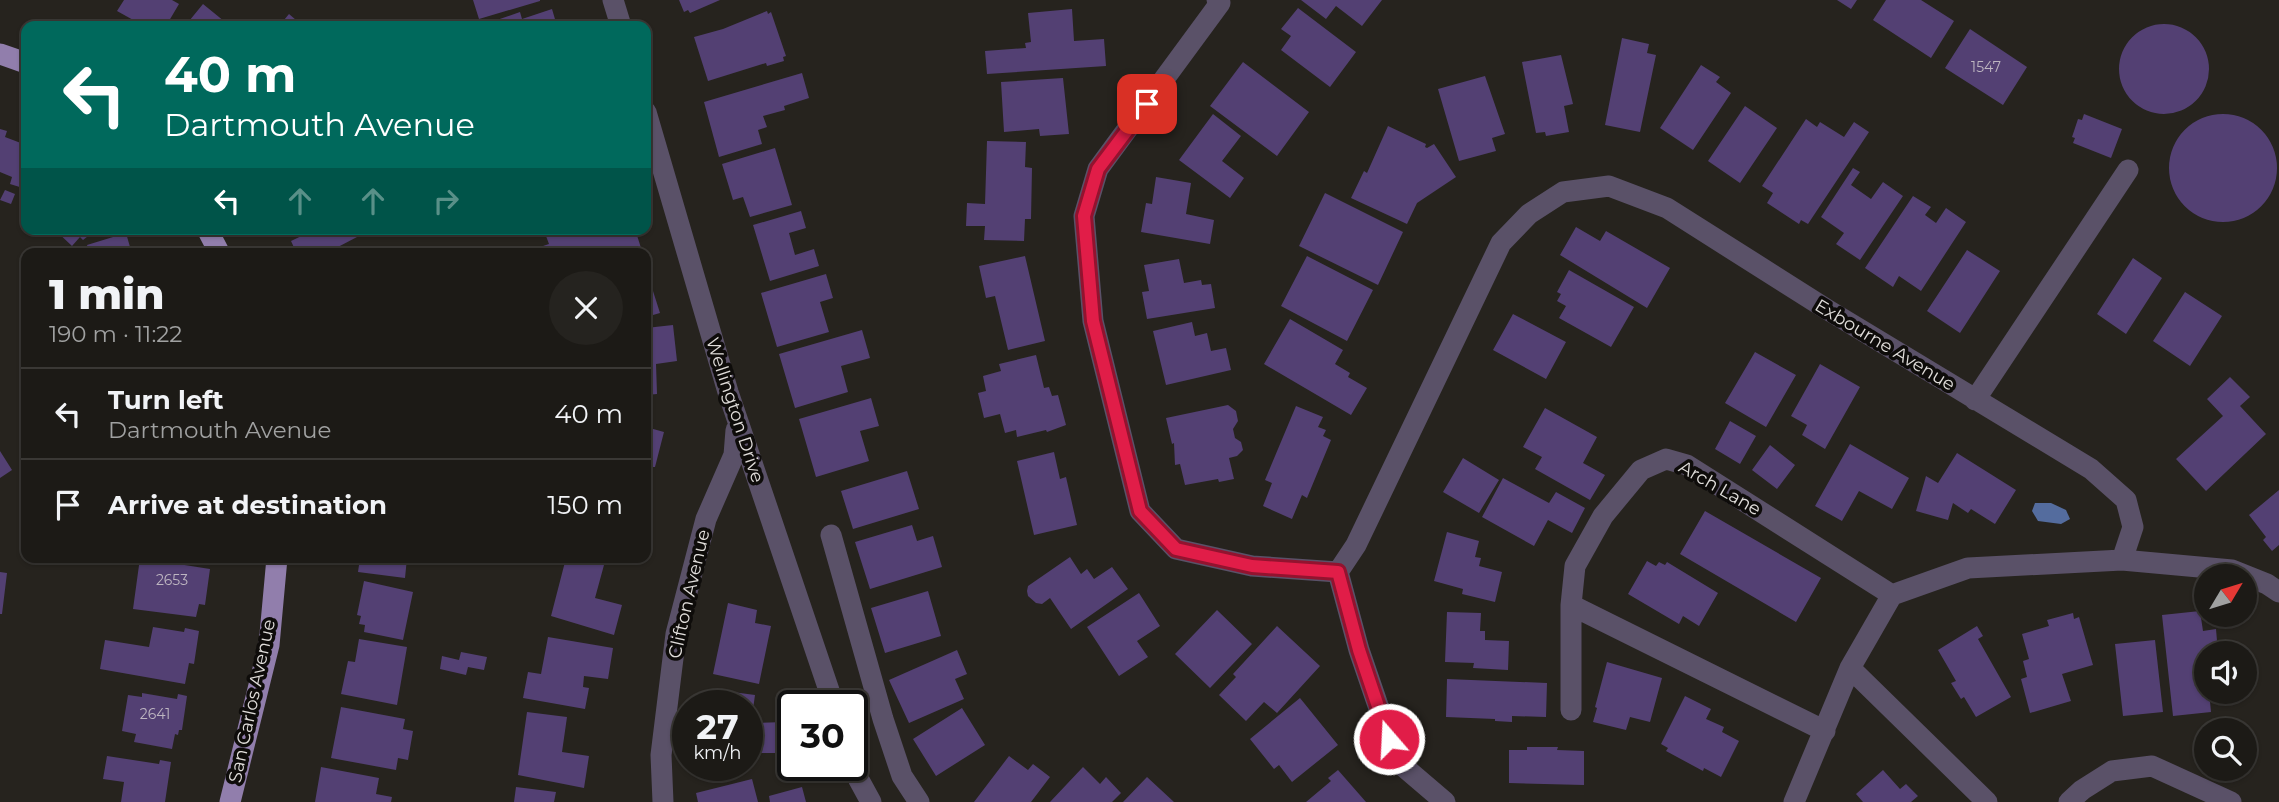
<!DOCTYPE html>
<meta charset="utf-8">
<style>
body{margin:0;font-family:Montserrat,sans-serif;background:#25231f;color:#f1f3f6;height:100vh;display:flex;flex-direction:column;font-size:26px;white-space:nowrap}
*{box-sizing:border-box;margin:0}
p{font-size:23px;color:#a0a1a1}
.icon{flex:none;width:38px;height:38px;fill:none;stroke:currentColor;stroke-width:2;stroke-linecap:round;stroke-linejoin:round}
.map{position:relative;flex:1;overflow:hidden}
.side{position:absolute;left:21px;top:248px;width:630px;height:315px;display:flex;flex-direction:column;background:#1c1a16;border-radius:14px;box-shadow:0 2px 5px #0004,0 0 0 2px #3a3835}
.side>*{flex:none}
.banner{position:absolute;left:21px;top:21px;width:630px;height:214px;border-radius:14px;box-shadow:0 2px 5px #0004,0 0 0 2px #3a3835;background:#00695c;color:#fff;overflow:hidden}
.needle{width:46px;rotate:52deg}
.tools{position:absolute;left:2194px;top:564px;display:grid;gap:14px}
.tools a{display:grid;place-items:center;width:63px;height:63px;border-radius:50%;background:#1c1a16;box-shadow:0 2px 5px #0004,0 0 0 2px #3a3835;font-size:35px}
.speed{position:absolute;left:672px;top:690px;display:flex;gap:14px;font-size:35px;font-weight:700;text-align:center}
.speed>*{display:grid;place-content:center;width:91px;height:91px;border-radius:50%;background:#1c1a16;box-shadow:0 2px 5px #0004,0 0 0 2px #3a3835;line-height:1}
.speed small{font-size:18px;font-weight:400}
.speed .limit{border:4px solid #111;border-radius:10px;background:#fff;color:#111}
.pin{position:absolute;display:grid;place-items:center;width:60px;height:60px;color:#fff;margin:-30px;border-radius:14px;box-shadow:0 4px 10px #0006}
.me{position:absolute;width:77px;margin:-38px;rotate:341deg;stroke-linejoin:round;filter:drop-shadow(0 0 5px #0008)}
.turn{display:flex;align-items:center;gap:24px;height:147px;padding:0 28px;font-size:32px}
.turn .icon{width:91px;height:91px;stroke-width:2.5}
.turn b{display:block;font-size:49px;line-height:60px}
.lanes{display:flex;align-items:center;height:66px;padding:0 28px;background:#0003;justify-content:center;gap:35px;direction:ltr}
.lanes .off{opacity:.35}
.round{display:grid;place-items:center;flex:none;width:74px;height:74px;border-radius:37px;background:#25231f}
.head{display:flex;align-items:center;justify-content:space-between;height:119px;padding:0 28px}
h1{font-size:42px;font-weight:800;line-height:52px}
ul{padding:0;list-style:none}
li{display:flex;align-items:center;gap:21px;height:91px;padding:0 28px;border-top:2px solid #3a3835}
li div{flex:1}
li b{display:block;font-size:26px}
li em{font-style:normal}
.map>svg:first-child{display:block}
.water{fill:#546c9e}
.building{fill:#534073}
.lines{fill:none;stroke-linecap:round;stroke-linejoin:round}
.minor{stroke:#5a5168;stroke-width:21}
.major{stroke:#917eac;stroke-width:21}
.route-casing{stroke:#92132f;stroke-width:18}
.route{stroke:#e11d48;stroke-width:12}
.labels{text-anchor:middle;stroke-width:7;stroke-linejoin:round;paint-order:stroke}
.number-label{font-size:14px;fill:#beb6c1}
.street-label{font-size:18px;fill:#e1dedb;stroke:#0e0c0a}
</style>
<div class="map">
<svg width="2279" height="802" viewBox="0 0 2279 802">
<rect width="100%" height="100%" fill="#26231e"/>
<path class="water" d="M 2035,503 L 2051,503 L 2066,510 L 2070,519 L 2061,524 L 2038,521 L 2032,511 Z"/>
<path class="building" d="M 124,0 L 172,0 L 179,4 L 166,26 L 144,26 L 117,11 Z
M 473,0 L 540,0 L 540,1 L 479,19 Z
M 679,0 L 720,0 L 690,13 L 688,10 L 684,12 Z
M 1301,0 L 1382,0 L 1362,26 L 1336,6 L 1326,19 Z
M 1837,0 L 1857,0 L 1851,9 Z
M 1886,0 L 1921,0 L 1954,21 L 1931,58 L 1873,20 Z
M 203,4 L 230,26 L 185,26 Z
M 1298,8 L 1356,52 L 1330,87 L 1281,50 L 1291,36 L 1281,29 Z
M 552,9 L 557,26 L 492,26 L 491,22 L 520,12 L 522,19 Z
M 1072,9 L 1074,41 L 1104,39 L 1106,66 L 987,74 L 985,51 L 1026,48 L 1025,43 L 1031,42 L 1028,13 Z
M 767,11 L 768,14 L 771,12 L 786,56 L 783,57 L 784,61 L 767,66 L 766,63 L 708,81 L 694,37 L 723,29 Z
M 289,14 L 303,26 L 279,26 Z
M2119 69a45 45 0 1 1 90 0a45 45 0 1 1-90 0Z
M 1970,29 L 2027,67 L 2003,105 L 1945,68 Z
M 1622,38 L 1649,44 L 1647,53 L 1656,55 L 1640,132 L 1605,125 Z
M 1561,55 L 1573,104 L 1564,106 L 1569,132 L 1546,136 L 1545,132 L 1536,133 L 1522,62 Z
M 1243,62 L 1309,112 L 1277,156 L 1210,106 Z
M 1701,65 L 1720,77 L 1716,82 L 1731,93 L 1693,150 L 1660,128 Z
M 802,73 L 809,98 L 784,106 L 785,110 L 763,116 L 767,127 L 758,130 L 762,144 L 719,157 L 704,102 Z
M 1485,76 L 1505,134 L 1492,138 L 1496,151 L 1459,161 L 1438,89 Z
M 1063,78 L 1069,134 L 1040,136 L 1039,129 L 1004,132 L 1001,82 Z
M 1745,106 L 1777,128 L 1740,183 L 1708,161 Z
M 1213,114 L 1241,136 L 1222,161 L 1244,178 L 1230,198 L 1179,160 Z
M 2084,114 L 2122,129 L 2111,158 L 2073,143 L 2075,138 L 2072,137 L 2078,119 L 2082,120 Z
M2169 168a54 54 0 1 1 108 0a54 54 0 1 1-108 0Z
M 1806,119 L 1817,127 L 1820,122 L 1844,137 L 1854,122 L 1869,132 L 1808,224 L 1801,220 L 1799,224 L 1767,203 L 1773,193 L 1762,186 Z
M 1388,126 L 1426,144 L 1425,147 L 1427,148 L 1434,144 L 1456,177 L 1417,203 L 1407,224 L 1351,198 L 1364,171 L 1367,173 Z
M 0,129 L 7,131 L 5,137 L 26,145 L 26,189 L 10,184 L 12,177 L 0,172 Z
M 987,141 L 1026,142 L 1025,167 L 1032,168 L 1031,219 L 1025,219 L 1024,241 L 984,240 L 985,226 L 966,226 L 967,203 L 985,204 Z
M 775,148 L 792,205 L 750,217 L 743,197 L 733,200 L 722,164 Z
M 1853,168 L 1860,172 L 1851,185 L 1871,199 L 1883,182 L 1903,196 L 1860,260 L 1836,244 L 1844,233 L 1821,217 Z
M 1156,177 L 1191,183 L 1186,214 L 1214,220 L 1210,244 L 1141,232 L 1146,203 L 1152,204 Z
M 5,190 L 15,194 L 11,204 L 0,200 Z
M 1325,193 L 1403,232 L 1378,285 L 1299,246 Z
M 1913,196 L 1931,207 L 1925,215 L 1936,223 L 1946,208 L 1966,222 L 1921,291 L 1899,276 L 1893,287 L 1865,268 Z
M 801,211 L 806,228 L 789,233 L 795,255 L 814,249 L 819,266 L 770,281 L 753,225 Z
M 1576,227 L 1600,241 L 1606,231 L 1670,268 L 1647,308 L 1560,255 Z
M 54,229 L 97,229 L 83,240 L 80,237 L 72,246 Z
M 316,229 L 353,229 L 357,237 L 336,248 L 339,254 L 297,254 L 291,241 Z
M 566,229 L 635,229 L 641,248 L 622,254 L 537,254 L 540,247 L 549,244 L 546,236 Z
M 126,233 L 132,254 L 90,254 L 87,245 Z
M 1967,250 L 2000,271 L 1960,333 L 1927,311 Z
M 1025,256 L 1045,341 L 1008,350 L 995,296 L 986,298 L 979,266 Z
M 1307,256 L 1373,290 L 1347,341 L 1281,306 Z
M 2133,258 L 2162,278 L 2126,334 L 2097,314 Z
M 1179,259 L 1184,283 L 1201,280 L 1202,285 L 1211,284 L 1215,308 L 1147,319 L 1142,292 L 1149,291 L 1144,265 Z
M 646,269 L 660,313 L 646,317 Z
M 1569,270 L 1634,307 L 1611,347 L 1559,318 L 1566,306 L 1557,301 L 1561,294 L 1557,292 Z
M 826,274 L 833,298 L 820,302 L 829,332 L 777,347 L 761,293 Z
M 2185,292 L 2222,316 L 2190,366 L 2153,341 Z
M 1513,314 L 1566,342 L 1546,379 L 1493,350 Z
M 1290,319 L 1343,350 L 1335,364 L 1350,373 L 1348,377 L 1367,388 L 1351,415 L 1264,364 Z
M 1192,322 L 1195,336 L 1207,333 L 1211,351 L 1226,348 L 1231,370 L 1166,385 L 1153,331 Z
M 673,325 L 677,361 L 656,364 L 657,394 L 646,395 L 646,328 Z
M 862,330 L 870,358 L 841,366 L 848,392 L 795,408 L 779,354 Z
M 1755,352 L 1796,375 L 1766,427 L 1725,403 Z
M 1036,355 L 1044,388 L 1049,387 L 1052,396 L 1058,395 L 1066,425 L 1047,432 L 1046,430 L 1017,437 L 1016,430 L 1005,433 L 1000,414 L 984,418 L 978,393 L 986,391 L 983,376 L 1001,371 L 999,364 Z
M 1820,364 L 1860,387 L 1825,449 L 1802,435 L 1807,425 L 1791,416 Z
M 2230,377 L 2250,397 L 2240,406 L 2266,434 L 2206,491 L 2176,459 L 2223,416 L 2207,399 Z
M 871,398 L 879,426 L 860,431 L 869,461 L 816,477 L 799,419 Z
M 1228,405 L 1236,411 L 1238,421 L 1233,429 L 1235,438 L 1241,442 L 1243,450 L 1237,456 L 1229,458 L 1234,479 L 1219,482 L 1218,479 L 1185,485 L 1180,464 L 1175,465 L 1174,443 L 1172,444 L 1166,418 Z
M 1296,406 L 1323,417 L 1318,427 L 1326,430 L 1323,436 L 1331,440 L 1307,498 L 1302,495 L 1292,519 L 1263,506 L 1272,483 L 1265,480 Z
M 1545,408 L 1597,437 L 1583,463 L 1605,475 L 1590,500 L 1535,469 L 1542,457 L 1523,447 Z
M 1730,421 L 1756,436 L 1740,464 L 1715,449 Z
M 646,427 L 664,432 L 655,467 L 652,467 L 650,475 L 646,474 Z
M 1850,444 L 1909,478 L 1892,509 L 1859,491 L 1842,521 L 1815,506 Z
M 1770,445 L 1795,465 L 1777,489 L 1752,470 Z
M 0,451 L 12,470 L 0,478 Z
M 1054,452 L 1060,479 L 1066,477 L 1077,525 L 1034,535 L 1017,461 Z
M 1957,453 L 2016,490 L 1995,524 L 1971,509 L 1968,513 L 1953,503 L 1948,520 L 1916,511 L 1926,476 L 1938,483 Z
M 1463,458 L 1499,480 L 1479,513 L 1443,492 Z
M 907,471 L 919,509 L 853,529 L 841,491 Z
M 1503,478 L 1549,503 L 1556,492 L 1585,508 L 1572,533 L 1548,520 L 1534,546 L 1482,517 Z
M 2279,490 L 2279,545 L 2272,551 L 2263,540 L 2266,537 L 2249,515 Z
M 1705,511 L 1821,578 L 1796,622 L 1680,554 Z
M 912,525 L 917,541 L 933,536 L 942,567 L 870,589 L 855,542 Z
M 1447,532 L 1479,541 L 1475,557 L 1481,558 L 1479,566 L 1502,572 L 1495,602 L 1462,594 L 1463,589 L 1434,581 Z
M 1070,557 L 1081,574 L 1087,569 L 1094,579 L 1112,567 L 1128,589 L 1071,629 L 1050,598 L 1042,604 L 1036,603 L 1028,596 L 1027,591 L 1028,586 Z
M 140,558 L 210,569 L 205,605 L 199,604 L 196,617 L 133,609 Z
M 360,558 L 407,558 L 405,578 L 358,572 Z
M 566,558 L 580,558 L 604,565 L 595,598 L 622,605 L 614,635 L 551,616 Z
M 1647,561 L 1656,566 L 1659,562 L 1665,565 L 1667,562 L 1718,593 L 1699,626 L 1683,616 L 1679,624 L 1628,594 Z
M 0,572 L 7,573 L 2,614 L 0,614 Z
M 364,581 L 413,592 L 403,640 L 364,632 L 365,625 L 359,624 L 361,616 L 357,615 Z
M 928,591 L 941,636 L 885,653 L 871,608 Z
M 1139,593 L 1160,626 L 1137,641 L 1148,657 L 1119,676 L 1087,627 Z
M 728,603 L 757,610 L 755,623 L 771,626 L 759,684 L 713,674 Z
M 1217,610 L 1252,644 L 1210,688 L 1175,654 Z
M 2200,611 L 2203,631 L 2216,629 L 2218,653 L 2207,653 L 2207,691 L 2209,691 L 2211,712 L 2173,716 L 2162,615 Z
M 1447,612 L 1481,613 L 1480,631 L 1485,631 L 1485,640 L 1509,641 L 1508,670 L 1473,668 L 1474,663 L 1445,662 Z
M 2073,613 L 2074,619 L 2079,617 L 2093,665 L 2062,674 L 2071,701 L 2030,713 L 2021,679 L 2027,677 L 2023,661 L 2029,659 L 2022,634 L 2049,626 L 2047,620 Z
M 1277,626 L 1320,666 L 1277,713 L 1264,702 L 1246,721 L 1219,695 L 1236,677 L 1233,674 Z
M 1977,626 L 1983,636 L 1978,639 L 2011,697 L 1976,717 L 1964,697 L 1961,699 L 1951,683 L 1956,681 L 1938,650 Z
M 153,627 L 184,632 L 185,628 L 199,631 L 194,664 L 189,663 L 185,684 L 100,669 L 105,640 L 149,647 Z
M 548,637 L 613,648 L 608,679 L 584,676 L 583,687 L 589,688 L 585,709 L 523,698 L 528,672 L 541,674 Z
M 359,639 L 407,647 L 397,705 L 341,694 L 348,661 L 355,662 Z
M 2155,640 L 2163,712 L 2123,716 L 2115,644 Z
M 957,650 L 967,674 L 955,679 L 964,699 L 909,723 L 889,680 Z
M 461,652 L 487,657 L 484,670 L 468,667 L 466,675 L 440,669 L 442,656 L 459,660 Z
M 1607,662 L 1662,678 L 1650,722 L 1630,717 L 1626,730 L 1593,722 L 1597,708 L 1595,707 Z
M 1447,679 L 1547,683 L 1546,717 L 1512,716 L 1512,722 L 1495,721 L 1495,719 L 1446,717 Z
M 710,689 L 755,695 L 749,738 L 747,705 L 707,705 Z
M 142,693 L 177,699 L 178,694 L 187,696 L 182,730 L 179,730 L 178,735 L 175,734 L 172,749 L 134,742 L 136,734 L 122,731 L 128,695 L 142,697 Z
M 1685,696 L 1711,709 L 1706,719 L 1724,727 L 1722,732 L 1739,741 L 1721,777 L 1704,768 L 1703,771 L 1666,751 L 1668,748 L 1661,744 Z
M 1300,698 L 1338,745 L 1292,782 L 1279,765 L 1274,769 L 1250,739 Z
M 341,707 L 405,719 L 403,729 L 413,731 L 408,760 L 398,758 L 396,770 L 331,758 Z
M 962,708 L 985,745 L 936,776 L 913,739 Z
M 527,712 L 567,717 L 562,752 L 589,756 L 584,788 L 518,775 Z
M 784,722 L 785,753 L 754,753 L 753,723 Z
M 1527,747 L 1558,747 L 1557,750 L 1584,751 L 1584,785 L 1509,783 L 1509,750 L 1527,750 Z
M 107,756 L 159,764 L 160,760 L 171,762 L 165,802 L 121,802 L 124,782 L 103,779 Z
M 1009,756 L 1028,770 L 1033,764 L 1050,777 L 1031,802 L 974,802 Z
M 321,767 L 379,778 L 376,794 L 392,797 L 391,802 L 315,802 Z
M 1083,767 L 1100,784 L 1106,777 L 1121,793 L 1112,802 L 1050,802 Z
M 1338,770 L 1366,802 L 1306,802 L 1331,781 L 1328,778 Z
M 1883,770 L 1900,789 L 1906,784 L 1918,796 L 1911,802 L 1863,802 L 1856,794 Z
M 1147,777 L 1174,802 L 1123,802 Z
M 752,779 L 758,802 L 698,802 L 696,793 Z
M 516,787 L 556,792 L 554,802 L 514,802 Z
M 802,787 L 806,802 L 770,802 L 769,796 Z"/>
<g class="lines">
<path class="minor" d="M 613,0 L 621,26
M 1217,0 L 1220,3 L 1098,169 L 1084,216 L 1093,321 L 1140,511 L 1176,549 L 1252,566 L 1338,572 L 1359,650 L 1397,761 L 1445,802
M 646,112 L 728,392 L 834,705
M 1975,400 L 2128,170
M 831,535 L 883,719 L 902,776 L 919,802
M 1338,572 L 1356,545 L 1501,243 L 1529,214 L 1563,192 L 1609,186 L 1667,208 L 1828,310 L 2091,469 L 2126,500 L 2133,527 L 2122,560
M 1850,668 L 1987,802
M 1571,710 L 1571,605
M 1825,731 L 1571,605 L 1575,566 L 1603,516 L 1641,470 L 1666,459 L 1687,465 L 1892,595
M 852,761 L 859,780 L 871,802
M 663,802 L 661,755 L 676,634 L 706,519 L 734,455 L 736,430
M 1794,802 L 1850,668 L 1892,595 L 1968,568 L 2122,560 L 2232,570 L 2267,584 L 2279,592
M 2069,802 L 2082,790 L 2112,771 L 2152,766 L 2231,802"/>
<path class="major" d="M 0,54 L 26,63
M 207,229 L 220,254
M 230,802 L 269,645 L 277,558"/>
</g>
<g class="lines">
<defs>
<path id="route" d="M 1147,104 L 1098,169 L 1084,216 L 1093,321 L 1140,511 L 1176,549 L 1252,566 L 1338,572 L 1359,650 L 1389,739"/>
</defs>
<use href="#route" class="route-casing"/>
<use href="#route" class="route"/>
</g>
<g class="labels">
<g class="number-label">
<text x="1986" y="72">1547</text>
<text x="172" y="585">2653</text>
<text x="155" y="719">2641</text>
</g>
<g class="street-label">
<text transform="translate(1885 345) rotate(31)" y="6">Exbourne Avenue</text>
<text transform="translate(735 410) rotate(72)" y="6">Wellington Drive</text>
<text transform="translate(1720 488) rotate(30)" y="6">Arch Lane</text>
<text transform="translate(689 594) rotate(-77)" y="6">Clifton Avenue</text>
<text transform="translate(252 701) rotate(-78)" y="6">San Carlos Avenue</text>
</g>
</g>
</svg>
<div class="tools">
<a><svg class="needle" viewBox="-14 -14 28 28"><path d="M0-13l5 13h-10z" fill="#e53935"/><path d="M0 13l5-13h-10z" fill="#a0a1a1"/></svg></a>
<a><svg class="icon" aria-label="sound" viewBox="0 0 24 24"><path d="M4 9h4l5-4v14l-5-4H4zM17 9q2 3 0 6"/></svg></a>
<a><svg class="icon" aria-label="search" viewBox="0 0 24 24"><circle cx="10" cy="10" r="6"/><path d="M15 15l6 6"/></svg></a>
</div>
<div class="speed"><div>27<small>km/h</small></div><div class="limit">30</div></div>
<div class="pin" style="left:1147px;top:104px;background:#d93025"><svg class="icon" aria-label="arrive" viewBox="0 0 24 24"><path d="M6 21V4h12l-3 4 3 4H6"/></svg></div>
<svg class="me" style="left:1389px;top:739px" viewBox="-20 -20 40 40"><circle r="17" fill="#e11d48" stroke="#fff" stroke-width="3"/><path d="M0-11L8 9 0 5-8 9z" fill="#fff"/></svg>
<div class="banner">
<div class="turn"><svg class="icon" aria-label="left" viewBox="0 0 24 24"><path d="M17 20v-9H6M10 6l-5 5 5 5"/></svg><div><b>40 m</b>Dartmouth Avenue</div></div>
<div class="lanes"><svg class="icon" aria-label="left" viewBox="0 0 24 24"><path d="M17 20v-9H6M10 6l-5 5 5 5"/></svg><svg class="icon off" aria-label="ahead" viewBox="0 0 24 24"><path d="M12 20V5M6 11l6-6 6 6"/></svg><svg class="icon off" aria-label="ahead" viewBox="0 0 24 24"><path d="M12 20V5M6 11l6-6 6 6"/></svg><svg class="icon off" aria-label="right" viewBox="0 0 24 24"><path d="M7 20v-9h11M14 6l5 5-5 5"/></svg></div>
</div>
<section class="side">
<div class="head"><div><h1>1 min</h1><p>190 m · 11:22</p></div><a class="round"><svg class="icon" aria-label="close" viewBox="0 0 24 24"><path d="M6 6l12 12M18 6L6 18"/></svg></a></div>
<ul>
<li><svg class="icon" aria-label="left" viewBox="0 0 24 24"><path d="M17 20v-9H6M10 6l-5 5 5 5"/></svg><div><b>Turn left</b><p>Dartmouth Avenue</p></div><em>40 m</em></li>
<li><svg class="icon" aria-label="arrive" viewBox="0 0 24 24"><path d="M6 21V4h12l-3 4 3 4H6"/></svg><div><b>Arrive at destination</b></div><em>150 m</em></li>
</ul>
</section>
</div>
